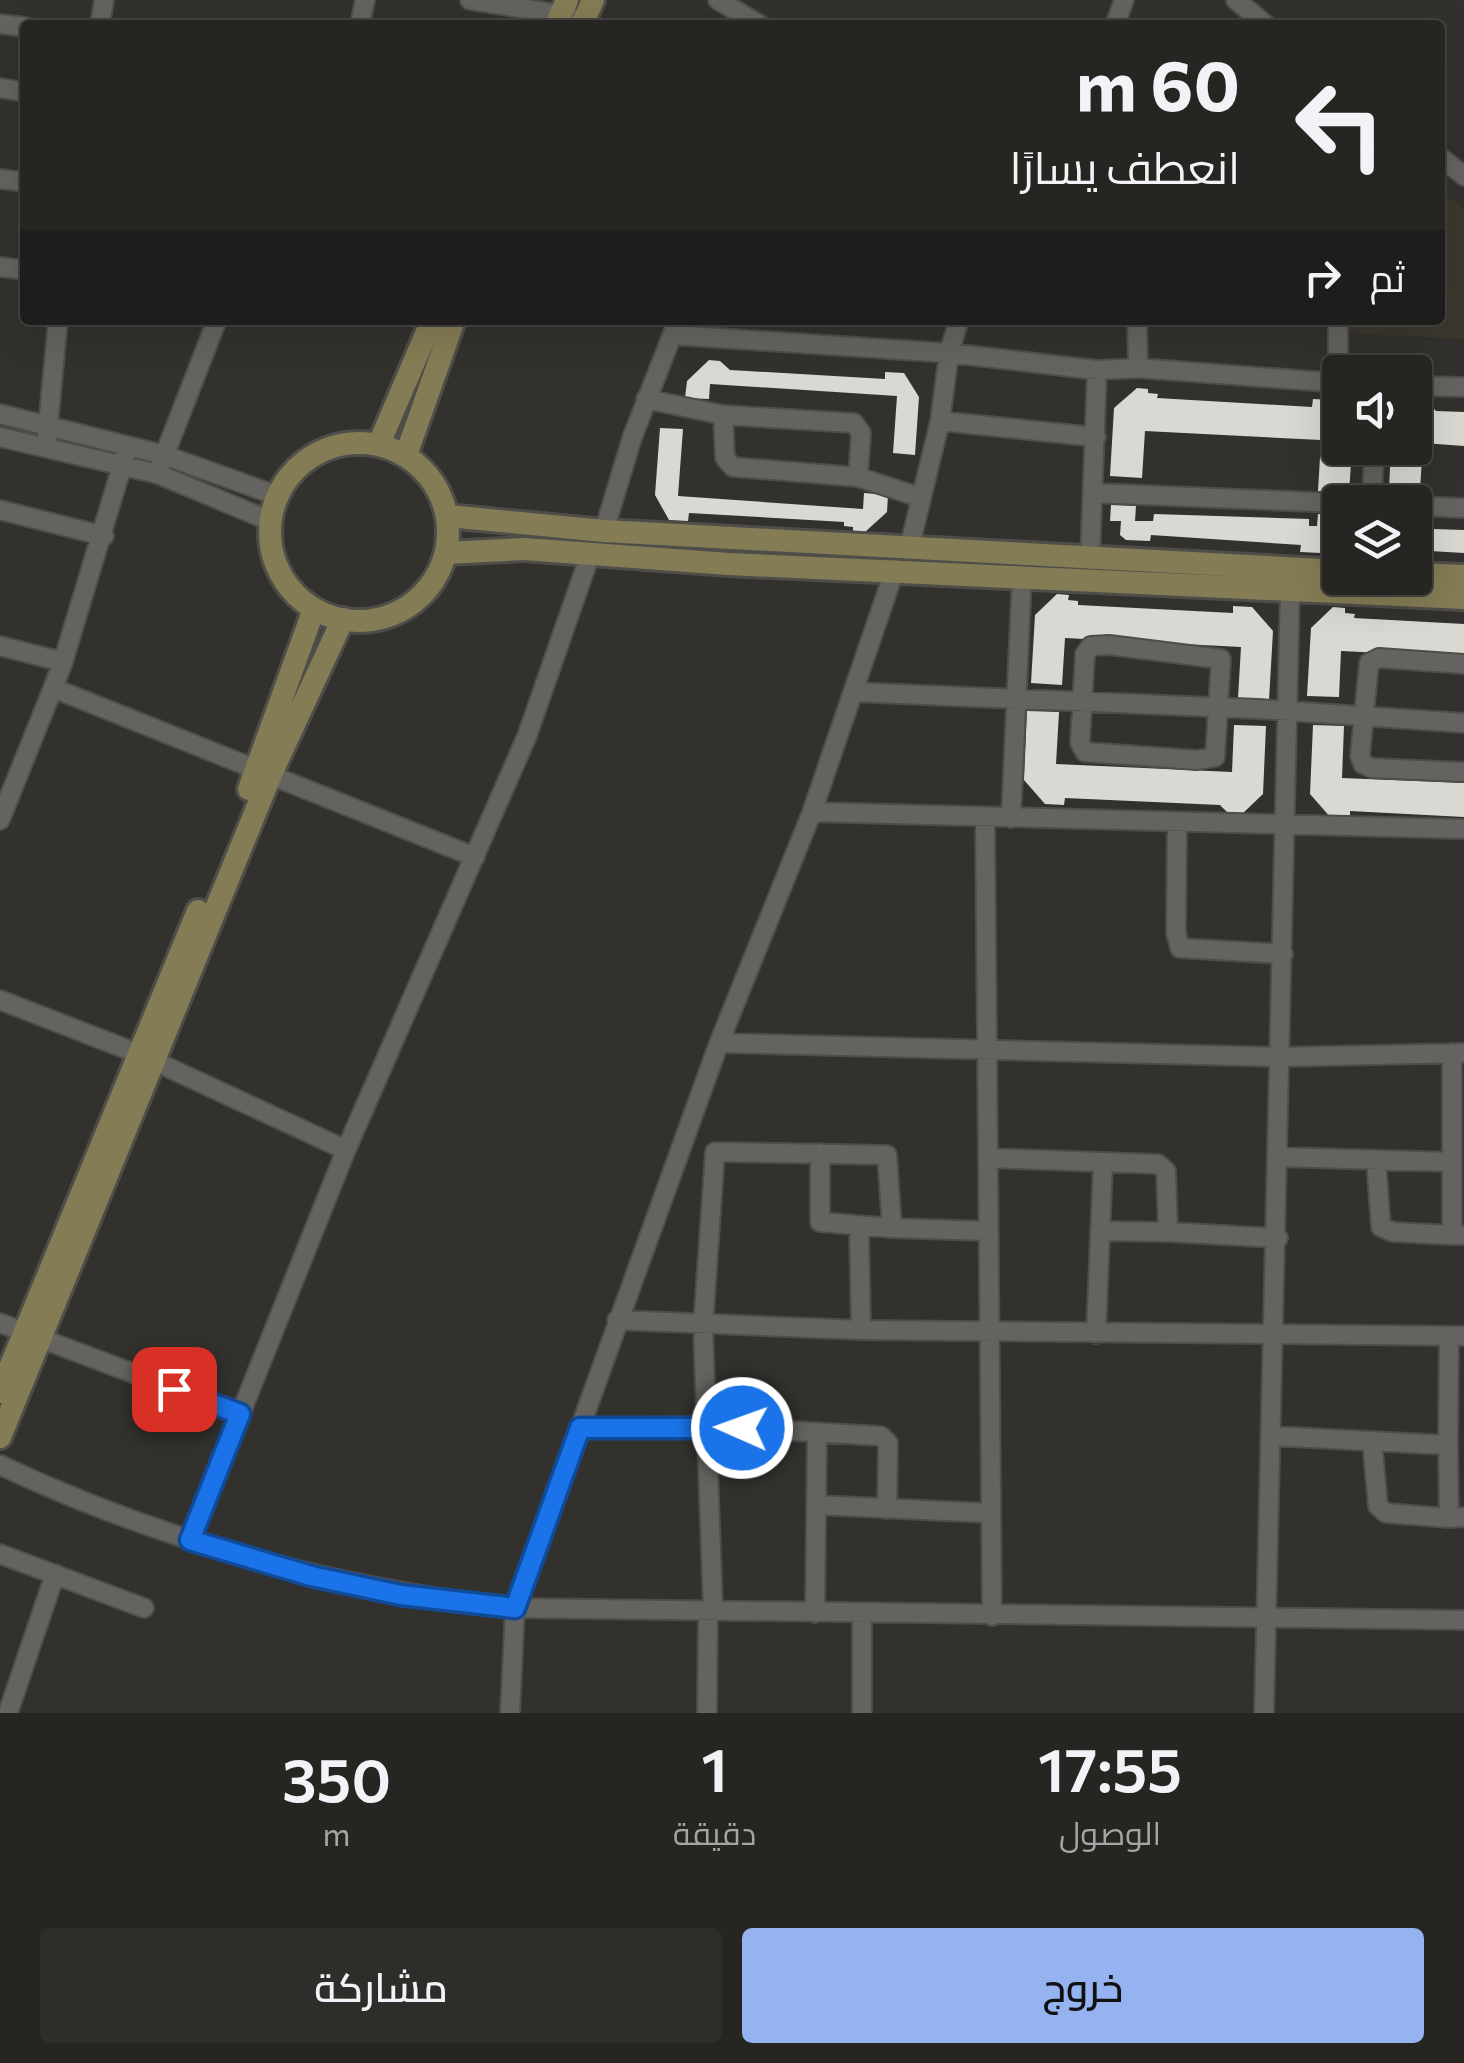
<!DOCTYPE html>
<html lang="ar">
<meta charset="utf-8">
<style>
body{margin:0;font-family:Commissioner,Cairo,sans-serif;background:#2e2d2a;color:#f1f3f6;direction:rtl;height:100vh;display:flex;flex-direction:column;font-size:38px;white-space:nowrap}
*{box-sizing:border-box;margin:0}
p{font-size:32px;color:#a4a5a5}
.icon{flex:none;width:55px;height:55px;fill:none;stroke:currentColor;stroke-width:2;stroke-linecap:round;stroke-linejoin:round}
.map{position:relative;height:1713px;overflow:hidden;direction:ltr}
.side{display:flex;flex-direction:column;background:#262522;flex:1}
.side>*{flex:none}
.top-card{position:absolute;left:20px;top:20px;width:1425px;height:305px;border-radius:10px;box-shadow:0 10px 40px #0002,0 0 0 2px #424240;direction:rtl;background:#262522;color:#f1f3f6;overflow:hidden}
.fabs{position:absolute;left:1322px;top:355px;display:grid;gap:20px}
.fabs a{display:grid;place-items:center;width:110px;height:110px;border-radius:10px;background:#262522;box-shadow:0 10px 40px #0002,0 0 0 2px #424240;font-size:50px}
.pin{position:absolute;display:grid;place-items:center;width:85px;height:85px;color:#fff;margin:-42px;border-radius:20px;box-shadow:0 5px 15px #0006}
.me{position:absolute;width:110px;margin:-55px;rotate:272deg;stroke-linejoin:round;filter:drop-shadow(0 0 8px #0008)}
.turn{display:flex;align-items:center;gap:35px;height:210px;padding:0 40px;font-size:45px}
.turn .icon{width:130px;height:130px;stroke-width:2.5}
.turn b{display:block;font-size:70px;line-height:85px}
.then{display:flex;align-items:center;height:95px;padding:0 40px;background:#0003;gap:20px;font-size:38px}
.eta{display:flex;justify-content:space-evenly;align-items:center;height:170px;text-align:center}
.eta b{font-size:60px;font-weight:600;line-height:70px}
.primary-button{display:flex;gap:20px;margin-top:auto;padding:20px 40px}
.primary-button a{flex:1;height:115px;border-radius:10px;background:#95b2f1;color:#111;font-size:40px;font-weight:600;line-height:115px;text-align:center}
.primary-button a+a{background:#2e2d2a;color:#f1f3f6}
.map>svg:first-child{display:block}
.built{fill:#3b382e}
.building{fill:#d9d8d3}
.lines{fill:none;stroke-linecap:round;stroke-linejoin:round}
.street-casing{stroke:#4e4d4a;stroke-width:22}
.secondary-casing{stroke:#4e4d4a;stroke-width:28}
.street{stroke:#64635f;stroke-width:18}
.secondary{stroke:#847c54;stroke-width:22}
.route-casing{stroke:#114b97;stroke-width:25}
.route{stroke:#1a73e8;stroke-width:18}
</style>
<div class="map">
<svg width="1464" height="1713" viewBox="0 0 1464 1713">
<rect width="100%" height="100%" fill="#32312d"/>
<path class="built" d="M 1440,191 L 1464,209 L 1464,339 L 1347,333 L 1347,320 L 1440,320 Z"/>
<path class="building" d="M 709,360 L 720,361 L 730,370 L 885,379 L 885,372 L 904,373 L 919,397 L 915,455 L 893,453 L 897,396 L 710,384 L 709,399 L 685,398 L 687,381 Z
M 1137,388 L 1148,389 L 1148,393 L 1158,394 L 1157,398 L 1312,407 L 1313,399 L 1332,400 L 1340,410 L 1340,448 L 1352,448 L 1349,493 L 1318,491 L 1321,440 L 1145,431 L 1142,478 L 1110,476 L 1114,408 Z
M 1415,400 L 1426,401 L 1436,411 L 1464,412 L 1464,446 L 1423,443 L 1420,490 L 1389,489 L 1391,448 L 1415,448 Z
M 660,428 L 683,429 L 678,496 L 863,509 L 864,493 L 888,495 L 887,512 L 865,532 L 853,532 L 853,527 L 844,526 L 844,522 L 689,513 L 688,521 L 669,520 L 655,495 Z
M 1111,505 L 1136,506 L 1135,521 L 1153,521 L 1154,514 L 1309,519 L 1309,526 L 1317,526 L 1318,514 L 1340,515 L 1340,535 L 1321,553 L 1300,552 L 1301,545 L 1151,535 L 1150,541 L 1126,540 L 1120,535 L 1121,521 L 1110,521 Z
M 1433,529 L 1464,530 L 1464,553 L 1430,551 L 1429,557 L 1415,556 L 1415,536 L 1433,537 Z
M 1057,594 L 1069,595 L 1068,600 L 1078,601 L 1078,605 L 1233,613 L 1233,606 L 1252,607 L 1273,631 L 1269,700 L 1238,698 L 1241,647 L 1065,638 L 1062,685 L 1031,683 L 1035,615 Z
M 1333,607 L 1345,608 L 1345,613 L 1355,614 L 1354,618 L 1464,624 L 1464,657 L 1341,651 L 1339,697 L 1307,696 L 1311,628 Z
M 1027,711 L 1059,712 L 1056,764 L 1232,772 L 1234,725 L 1266,726 L 1263,794 L 1241,815 L 1229,814 L 1220,805 L 1065,798 L 1064,805 L 1045,804 L 1024,780 Z
M 1313,725 L 1344,726 L 1342,778 L 1464,783 L 1464,817 L 1350,811 L 1350,819 L 1331,818 L 1310,794 Z"/>
<g class="lines">
<defs>
<path id="street" d="M 470,0 L 570,16
M 718,0 L 760,25
M 1236,0 L 1266,25
M 0,24 L 25,27
M 100,25 L 104,0
M 360,25 L 365,0
M 1115,25 L 1124,0
M 0,88 L 25,92
M 1440,157 L 1464,176
M 0,179 L 25,182
M 0,267 L 25,270
M 1137,320 L 1138,368
M 1338,320 L 1338,383
M 672,335 L 949,353 L 1097,370 L 1138,368 L 1340,383
M 1415,386 L 1464,387
M 646,399 L 723,415 L 854,423 L 861,433 L 858,477
M 0,414 L 164,455 L 278,496
M 723,415 L 725,458 L 733,467 L 858,477 L 919,497
M 940,421 L 1096,437
M 0,437 L 158,474 L 270,521
M 47,437 L 58,320
M 161,464 L 217,320
M 1093,493 L 1340,503
M 1371,502 L 1375,448
M 1415,506 L 1464,508
M 0,510 L 104,536
M 604,531 L 632,438 L 678,320
M 909,549 L 940,421 L 949,353 L 959,320
M 1090,560 L 1097,370
M 895,569 L 812,812 L 719,1043 L 515,1608 L 1464,1620
M 1109,645 L 1221,659 L 1215,757 L 1197,760 L 1085,752 L 1080,743 L 1085,654 L 1091,646 Z
M 0,646 L 63,662 L 128,446
M 63,662 L 53,688 L 475,857
M 1464,664 L 1379,658 L 1369,663 L 1360,756 L 1363,764 L 1372,768 L 1464,772
M 854,692 L 1258,709 L 1464,723
M 812,812 L 1464,829
M 985,818 L 992,1616
M 1011,818 L 1022,575
M 0,820 L 53,688
M 1177,825 L 1176,933 L 1180,948 L 1283,954
M 0,1000 L 139,1054 L 346,1150
M 719,1043 L 1281,1057 L 1464,1053
M 1452,1053 L 1452,1235 L 1464,1235
M 820,1153 L 820,1222 L 892,1228
M 1279,1157 L 1452,1162
M 989,1158 L 1158,1164 L 1166,1171 L 1168,1232 L 1278,1238
M 1376,1160 L 1381,1227 L 1393,1232 L 1452,1235
M 859,1226 L 861,1330
M 1100,1231 L 1168,1232
M 617,1320 L 861,1330 L 1464,1336
M 0,1323 L 241,1414
M 1096,1334 L 1103,1163
M 580,1428 L 704,1426 L 881,1436 L 888,1443 L 887,1509
M 1271,1436 L 1448,1445 L 1449,1518 L 1464,1517
M 1372,1441 L 1378,1506 L 1386,1513 L 1449,1518
M 1448,1445 L 1449,1336
M 0,1465 C 165,1543 335,1588 515,1608 L 510,1713
M 816,1505 L 989,1513
M 190,1540 L 346,1150 L 527,736 L 590,555
M 0,1554 L 144,1608
M 713,1609 L 703,1327 L 715,1152 L 887,1155 L 892,1228 L 987,1231
M 815,1613 L 817,1433
M 862,1615 L 862,1713
M 8,1713 L 55,1574
M 707,1713 L 708,1609
M 1264,1713 L 1290,589"/>
<path id="secondary" d="M 556,25 L 567,0
M 582,25 L 593,0
M270 532a89 89 0 1 1 178 0a89 89 0 1 1-178 0Z
M 379,444 L 432,320
M 406,455 L 454,320
M 448,516 L 604,531 L 1340,571
M 446,553 L 524,549 L 729,564 L 1464,598
M 1415,574 L 1464,576
M 249,789 L 314,609
M 0,1392 L 198,911
M 0,1437 L 271,774 L 343,619"/>
</defs>
<use href="#street" class="street-casing"/>
<use href="#secondary" class="secondary-casing"/>
<use href="#street" class="street"/>
<use href="#secondary" class="secondary"/>
</g>
<g class="lines">
<defs>
<path id="route" d="M 174,1389 L 240,1414 L 190,1540 L 311,1576 L 401,1595 L 515,1608 L 580,1428 L 742,1428"/>
</defs>
<use href="#route" class="route-casing"/>
<use href="#route" class="route"/>
</g>
</svg>
<div class="fabs">
<a><svg class="icon" aria-label="sound" viewBox="0 0 24 24"><path d="M4 9h4l5-4v14l-5-4H4zM17 9q2 3 0 6"/></svg></a>
<a><svg class="icon" aria-label="layers" viewBox="0 0 24 24"><path d="M12 4l9 5-9 5-9-5zM3 14l9 5 9-5"/></svg></a>
</div>
<div class="pin" style="left:174px;top:1389px;background:#d93025"><svg class="icon" aria-label="arrive" viewBox="0 0 24 24"><path d="M6 21V4h12l-3 4 3 4H6"/></svg></div>
<svg class="me" style="left:742px;top:1428px" viewBox="-20 -20 40 40"><circle r="17" fill="#1a73e8" stroke="#fff" stroke-width="3"/><path d="M0-11L8 9 0 5-8 9z" fill="#fff"/></svg>
<div class="top-card">
<div class="turn"><svg class="icon" aria-label="left" viewBox="0 0 24 24"><path d="M17 20v-9H6M10 6l-5 5 5 5"/></svg><div><b>60 m</b>انعطف يسارًا</div></div>
<div class="then">ثم<svg class="icon" aria-label="right" viewBox="0 0 24 24"><path d="M7 20v-9h11M14 6l5 5-5 5"/></svg></div>
</div>
</div>
<section class="side">
<div class="eta">
<div><b>17:55</b><p>الوصول</p></div>
<div><b>1</b><p>دقيقة</p></div>
<div><b>350</b><p>m</p></div>
</div>
<div class="primary-button"><a>خروج</a><a>مشاركة</a></div>
</section>
